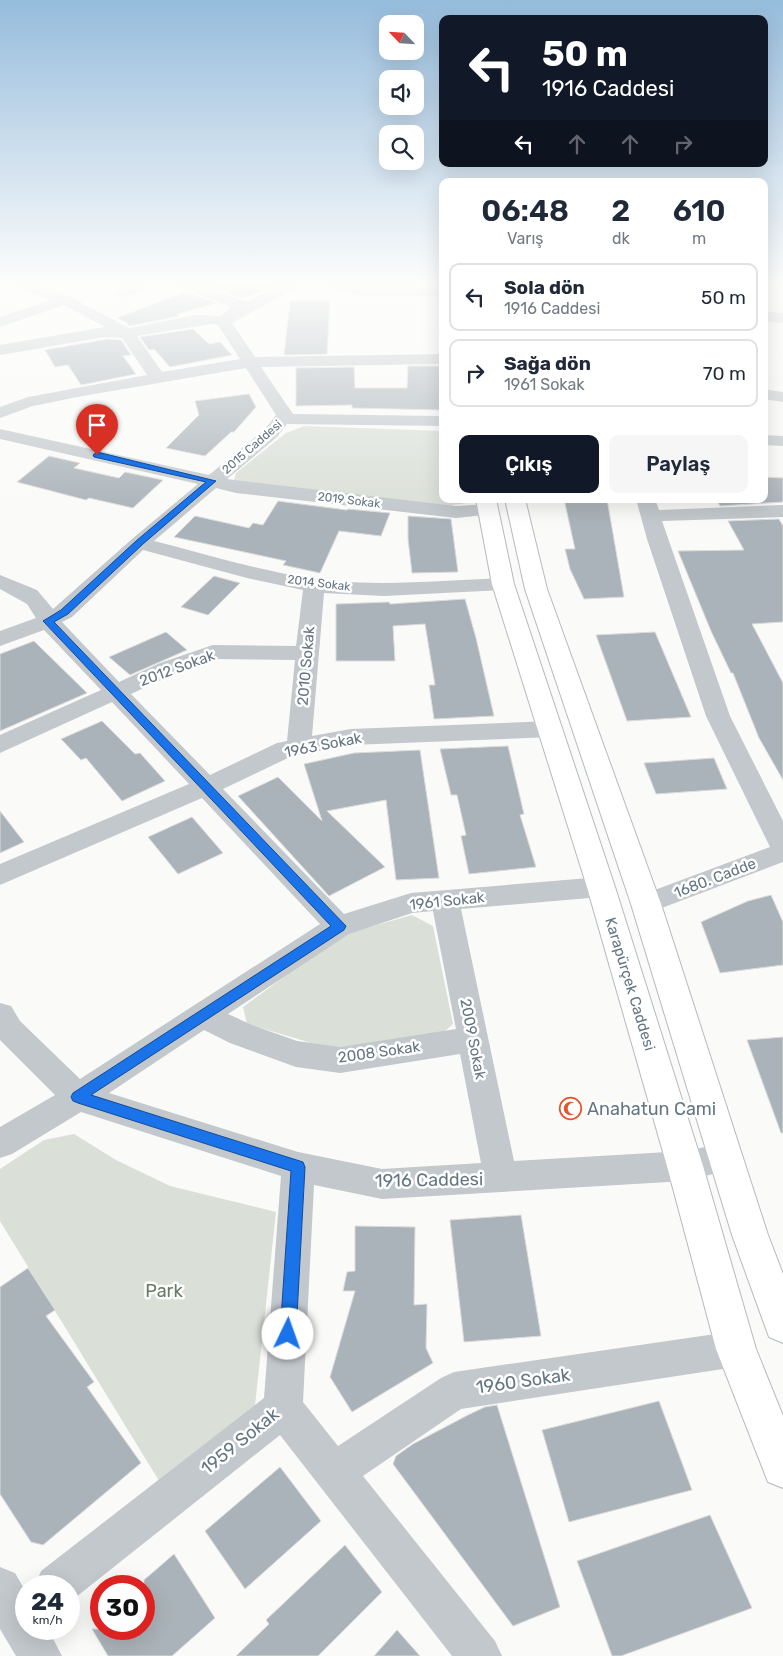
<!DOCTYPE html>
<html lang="tr">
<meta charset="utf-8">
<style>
body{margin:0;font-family:Rubik,sans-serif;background:#f6f6f7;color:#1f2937;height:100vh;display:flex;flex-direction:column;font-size:19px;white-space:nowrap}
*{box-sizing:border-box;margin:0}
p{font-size:16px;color:#747a83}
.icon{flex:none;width:28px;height:28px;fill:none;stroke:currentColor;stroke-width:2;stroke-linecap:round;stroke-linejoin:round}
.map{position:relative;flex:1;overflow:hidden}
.side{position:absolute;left:439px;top:178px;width:329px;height:325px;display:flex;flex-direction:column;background:#fff;border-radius:10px;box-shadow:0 5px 20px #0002}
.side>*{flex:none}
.guide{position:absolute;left:439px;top:15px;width:329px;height:152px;border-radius:10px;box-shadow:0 5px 20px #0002;background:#111827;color:#fff;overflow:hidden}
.needle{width:32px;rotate:295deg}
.buttons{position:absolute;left:379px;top:15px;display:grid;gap:10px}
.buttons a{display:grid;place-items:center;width:45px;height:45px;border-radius:10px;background:#fff;box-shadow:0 5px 20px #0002;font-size:25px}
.speed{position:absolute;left:15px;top:1575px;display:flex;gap:10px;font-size:25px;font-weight:700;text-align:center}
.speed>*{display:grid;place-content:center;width:65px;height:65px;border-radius:50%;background:#fff;box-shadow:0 5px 20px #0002;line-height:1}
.speed small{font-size:12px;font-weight:400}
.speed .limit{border:8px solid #d22;background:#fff;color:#111}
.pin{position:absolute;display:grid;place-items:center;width:42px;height:42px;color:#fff;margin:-51px -21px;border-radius:50% 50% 50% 0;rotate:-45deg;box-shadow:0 0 5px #0007}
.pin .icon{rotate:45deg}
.me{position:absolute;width:55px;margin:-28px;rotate:3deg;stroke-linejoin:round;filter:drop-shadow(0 0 4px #0008)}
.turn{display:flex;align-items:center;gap:18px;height:105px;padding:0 20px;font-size:22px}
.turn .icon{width:65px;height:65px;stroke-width:2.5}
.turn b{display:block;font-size:35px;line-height:42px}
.lanes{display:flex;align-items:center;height:48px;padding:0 20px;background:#0003;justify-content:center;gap:25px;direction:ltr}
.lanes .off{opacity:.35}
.eta{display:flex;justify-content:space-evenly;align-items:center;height:85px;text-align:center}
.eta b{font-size:30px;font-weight:600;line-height:35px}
.cta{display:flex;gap:10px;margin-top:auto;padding:10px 20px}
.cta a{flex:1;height:58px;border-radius:10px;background:#111827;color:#fff;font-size:20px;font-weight:600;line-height:58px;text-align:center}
.cta a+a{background:#f6f6f7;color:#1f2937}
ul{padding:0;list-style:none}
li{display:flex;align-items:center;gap:15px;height:68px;margin:0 10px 8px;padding:0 10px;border:2px solid #e0e1e3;border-radius:10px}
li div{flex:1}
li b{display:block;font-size:19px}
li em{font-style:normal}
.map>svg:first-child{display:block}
.green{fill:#dadfd7}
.building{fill:#aab3b9;stroke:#dcdcda}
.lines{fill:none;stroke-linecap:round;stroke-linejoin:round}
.major-casing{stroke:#b5babe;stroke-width:2}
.minor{fill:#c3c8cc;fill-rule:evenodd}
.major{fill:#fff;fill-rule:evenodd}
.route{fill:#1a73e8;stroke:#114b97}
.labels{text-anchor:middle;stroke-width:5;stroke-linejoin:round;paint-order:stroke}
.far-street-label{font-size:12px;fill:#657683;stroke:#fff}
.street-label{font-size:15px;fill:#657683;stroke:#fff}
.near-poi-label{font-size:18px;fill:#657683;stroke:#fff;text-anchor:start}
.near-street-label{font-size:18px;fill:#657683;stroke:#fff}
.near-park-label{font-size:18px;fill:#687a64;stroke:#fff}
</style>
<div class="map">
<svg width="783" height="1656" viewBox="0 0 783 1656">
<rect width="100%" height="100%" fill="#fafaf8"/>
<path class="green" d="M 351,283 L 442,283 L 442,289 L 367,288 Z
M 304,426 L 442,431 L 442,499 L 467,499 L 467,503 L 447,506 L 234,480 L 236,473 L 286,433 Z
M 412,915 L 433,926 L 453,1024 L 437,1038 L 328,1048 L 247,1024 L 243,1007 L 341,935 Z
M 74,1134 L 116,1160 L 170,1186 L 276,1212 L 254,1415 L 161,1484 L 0,1221 L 0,1169 L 44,1140 Z"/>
<path class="building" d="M 202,283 L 273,283 L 274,286 L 261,292 L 240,298 Z
M 185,292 L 217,303 L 177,314 L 179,316 L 129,326 L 127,323 L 117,318 Z
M 290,301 L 330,301 L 327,354 L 284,355 Z
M 193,329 L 209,344 L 220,342 L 232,355 L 170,367 L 154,349 L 149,350 L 140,337 Z
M 108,339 L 121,340 L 131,355 L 123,356 L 136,374 L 81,385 L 68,365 L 55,367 L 45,350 Z
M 408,366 L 442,366 L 442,410 L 352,408 L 352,405 L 296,406 L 296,368 L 354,367 L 355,388 L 407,388 Z
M 249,394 L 256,407 L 234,432 L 231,432 L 205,456 L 166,448 L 199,415 L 195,401 Z
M 49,456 L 80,463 L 74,468 L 119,478 L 125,472 L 163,480 L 133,508 L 89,498 L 86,500 L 17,482 Z
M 764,477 L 783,478 L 783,502 L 720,506 L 716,499 L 764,499 Z
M 564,499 L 607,499 L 624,597 L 584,599 L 570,569 L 565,549 L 575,549 Z
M 278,501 L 347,510 L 348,509 L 390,513 L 381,536 L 339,531 L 320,573 L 283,565 L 286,561 L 174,537 L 195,516 L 249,528 L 253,523 L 263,525 Z
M 408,516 L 451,519 L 458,572 L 412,573 L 408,539 Z
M 779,519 L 783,526 L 783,622 L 752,624 L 783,683 L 783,780 L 759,738 L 733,673 L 731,673 L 711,631 L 678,551 L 744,550 L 728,521 Z
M 214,576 L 240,583 L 208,615 L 181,607 Z
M 465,599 L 476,638 L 494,716 L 434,719 L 429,685 L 435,685 L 425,624 L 393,626 L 395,661 L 336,661 L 336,604 L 389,602 L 390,604 Z
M 166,632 L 187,650 L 130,675 L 109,657 Z
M 655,632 L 691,717 L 627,721 L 596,635 Z
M 34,641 L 87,693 L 0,731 L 0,654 Z
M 102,721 L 135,754 L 140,753 L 165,781 L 122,801 L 86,758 L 81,760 L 61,739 Z
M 508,746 L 524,814 L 520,815 L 536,867 L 469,874 L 461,836 L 466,835 L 457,795 L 451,795 L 440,749 Z
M 420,750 L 439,878 L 396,880 L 386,800 L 327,811 L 385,867 L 329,896 L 238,796 L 278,777 L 322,821 L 304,764 L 354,753 Z
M 714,758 L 727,789 L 656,794 L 644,763 Z
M 0,811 L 24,842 L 0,853 Z
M 192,817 L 223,853 L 178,874 L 148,837 Z
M 771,895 L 783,922 L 783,965 L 720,973 L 701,922 L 748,901 Z
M 783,1037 L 783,1133 L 781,1133 L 747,1040 Z
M 521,1215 L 541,1336 L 464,1342 L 450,1220 Z
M 355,1226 L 415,1227 L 414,1305 L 427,1304 L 426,1348 L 433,1363 L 352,1412 L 330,1377 L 355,1291 L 343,1291 L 347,1272 L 355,1271 Z
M 28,1268 L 55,1310 L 46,1316 L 94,1382 L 87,1387 L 141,1463 L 43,1545 L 31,1542 L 0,1494 L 0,1287 Z
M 659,1401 L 692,1490 L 569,1522 L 542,1430 Z
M 497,1405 L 560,1607 L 513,1626 L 393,1464 L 396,1456 L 413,1444 L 468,1415 L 485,1407 Z
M 280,1467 L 321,1521 L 245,1589 L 205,1531 Z
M 710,1515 L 752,1608 L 621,1656 L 612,1656 L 577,1561 Z
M 345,1545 L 382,1592 L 318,1656 L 236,1656 L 269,1624 L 266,1620 Z
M 174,1554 L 215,1618 L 172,1656 L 108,1656 L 92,1629 L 144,1629 L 144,1580 Z
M 397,1630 L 420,1656 L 374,1656 Z"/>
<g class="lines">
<defs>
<path id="major" d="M 476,499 L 496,499 L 514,584 L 615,887 L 703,1166 L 756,1349 L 783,1416 L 783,1488 L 768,1482 L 716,1349 L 667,1166 L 587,887 L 492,584 Z
M 505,499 L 525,499 L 547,589 L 661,904 L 768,1235 L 783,1274 L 783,1343 L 769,1337 L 732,1235 L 631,904 L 525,589 Z"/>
</defs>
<use href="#major" class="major-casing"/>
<path class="minor" d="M 0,283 L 8,283 L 6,286 L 1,287 Z
M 16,283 L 36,283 L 70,297 L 129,328 L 196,315 L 221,316 L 231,307 L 177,286 L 175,283 L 196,283 L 246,302 L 283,283 L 301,283 L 299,286 L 232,323 L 255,357 L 442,354 L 442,364 L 261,367 L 293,414 L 442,416 L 442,426 L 287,424 L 277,437 L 227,479 L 456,506 L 487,504 L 494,506 L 497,510 L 494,514 L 456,518 L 236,493 L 216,488 L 154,541 C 214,556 274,576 336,581 C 391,586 447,580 503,578 L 510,580 L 514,584 L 510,588 L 503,590 L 384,596 L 324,593 L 312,736 L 351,729 L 551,721 L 560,724 L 563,729 L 560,734 L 551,737 L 351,745 L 292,756 L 223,789 L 344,914 L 411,893 L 601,877 L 611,880 L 615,887 L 611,894 L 601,897 L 461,909 L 514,1161 L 685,1151 L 725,1143 L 737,1148 L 742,1158 L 737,1168 L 685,1181 L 382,1199 L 314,1185 L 303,1402 L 338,1446 L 441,1378 L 454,1372 L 736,1331 L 749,1336 L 755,1349 L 749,1362 L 736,1367 L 461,1409 L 363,1476 L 495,1641 L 502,1656 L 452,1656 L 280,1435 L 71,1601 L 69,1602 L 69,1586 L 35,1586 L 41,1571 L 264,1398 L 281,1176 L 81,1112 L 12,1154 L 0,1158 L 0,1127 L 55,1095 L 0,1040 L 0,1003 L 11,1006 L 20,1021 L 80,1079 L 320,924 L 202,798 L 0,885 L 0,864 L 189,784 L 112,702 L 0,753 L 0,735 L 101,690 L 44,630 L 0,646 L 0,631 L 36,618 L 27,604 L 0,589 L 0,575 L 37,590 L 53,609 L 132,539 L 198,484 L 0,439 L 0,429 L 209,475 L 265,429 L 276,415 L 246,368 L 77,397 L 33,406 L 0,418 L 0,407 L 28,397 L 147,375 L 122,338 L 105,337 L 0,355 L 0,345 L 105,327 L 64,305 L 0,327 L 0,317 L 50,300 L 18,286 ZM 211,324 L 218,325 L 240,359 L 162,372 L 137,336 ZM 143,550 L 247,578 L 303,590 L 296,646 L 213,645 L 160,663 L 119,682 L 62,622 L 72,617 ZM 215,659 L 295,660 L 287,741 L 277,743 L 210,775 L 131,694 L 176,673 ZM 433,911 L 456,1029 L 340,1047 L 297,1041 L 252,1025 L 228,1014 L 349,934 L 412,913 ZM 204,1030 L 230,1043 L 296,1067 L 340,1073 L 460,1054 L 481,1163 L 382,1169 L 298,1152 L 109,1093 Z
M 131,283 L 151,283 L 149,286 C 139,291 127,299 116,296 L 114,293 L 116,290 Z
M 324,283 L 348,283 L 363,288 L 442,288 L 442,296 L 362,296 L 326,286 Z
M 764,311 L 783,313 L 783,323 L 764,321 Z
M 764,389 L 783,392 L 783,402 L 764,399 Z
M 764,435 L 783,436 L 783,446 L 764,445 Z
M 636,499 L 655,499 L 659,510 L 783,505 L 783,517 L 662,521 L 730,716 L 783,821 L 783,862 L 646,914 L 636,911 L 632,904 L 636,897 L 770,847 L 706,716 L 647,539 Z
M 0,1567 L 15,1573 L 26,1592 L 26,1629 L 48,1629 L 62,1656 L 16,1656 L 0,1629 Z"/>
<use href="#major" class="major"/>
</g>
<linearGradient id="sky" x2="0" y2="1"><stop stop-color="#96bcdc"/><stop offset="0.55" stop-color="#fdfdfc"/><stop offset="1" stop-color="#fdfdfc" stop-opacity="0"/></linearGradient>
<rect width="783" height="515" fill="url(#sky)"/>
<path class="route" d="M 97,452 L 216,481 L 143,544 L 68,614 L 54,622 L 346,926 L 344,930 L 91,1095 L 303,1162 L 305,1167 L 296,1334 L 293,1340 L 288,1342 L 282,1340 L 280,1334 L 291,1171 L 78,1103 L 73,1101 L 71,1097 L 73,1093 L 331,926 L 43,621 L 61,610 L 136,541 L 206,482 L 94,457 L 93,455 Z"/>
<defs>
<symbol id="mosque-ring" viewBox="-11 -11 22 22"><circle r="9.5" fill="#fff" stroke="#e4572e" stroke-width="1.5"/><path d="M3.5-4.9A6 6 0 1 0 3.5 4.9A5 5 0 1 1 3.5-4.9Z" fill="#e4572e"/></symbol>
</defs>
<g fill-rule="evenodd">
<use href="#mosque-ring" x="558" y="1096" width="25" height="25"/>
</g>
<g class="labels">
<g class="far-street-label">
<text transform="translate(252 447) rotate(-41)" y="4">2015 Caddesi</text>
<text transform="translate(349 500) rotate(7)" y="4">2019 Sokak</text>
<text transform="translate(319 583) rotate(7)" y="4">2014 Sokak</text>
</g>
<g class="street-label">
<text transform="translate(306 666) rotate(-85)" y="5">2010 Sokak</text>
<text transform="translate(177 668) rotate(-20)" y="5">2012 Sokak</text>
<text transform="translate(323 745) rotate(-11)" y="5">1963 Sokak</text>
<text transform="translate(715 878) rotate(-21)" y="5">1680. Cadde</text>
<text transform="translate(447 901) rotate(-6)" y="5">1961 Sokak</text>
<text transform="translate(630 984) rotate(73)" y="5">Karapürçek Caddesi</text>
<text transform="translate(473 1039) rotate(79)" y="5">2009 Sokak</text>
<text transform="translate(379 1052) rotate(-8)" y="5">2008 Sokak</text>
</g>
<g class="near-poi-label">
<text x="587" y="1115">Anahatun Cami</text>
</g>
<g class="near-street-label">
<text transform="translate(429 1180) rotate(-1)" y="6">1916 Caddesi</text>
<text transform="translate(523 1381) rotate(-8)" y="6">1960 Sokak</text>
<text transform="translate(240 1441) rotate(-39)" y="6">1959 Sokak</text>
</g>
<g class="near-park-label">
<text x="164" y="1297">Park</text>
</g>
</g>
</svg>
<div class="buttons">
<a><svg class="needle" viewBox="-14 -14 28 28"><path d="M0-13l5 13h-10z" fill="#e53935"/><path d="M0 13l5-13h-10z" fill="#747a83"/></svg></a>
<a><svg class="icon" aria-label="sound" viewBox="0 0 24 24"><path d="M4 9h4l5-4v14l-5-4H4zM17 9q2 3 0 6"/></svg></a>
<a><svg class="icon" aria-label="search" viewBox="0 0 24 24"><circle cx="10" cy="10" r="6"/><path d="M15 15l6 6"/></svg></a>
</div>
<div class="speed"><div>24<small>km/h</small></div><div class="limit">30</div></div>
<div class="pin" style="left:97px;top:455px;background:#d93025"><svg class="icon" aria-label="arrive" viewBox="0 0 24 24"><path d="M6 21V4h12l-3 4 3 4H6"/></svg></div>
<svg class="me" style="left:288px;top:1334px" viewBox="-20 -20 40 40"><circle r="19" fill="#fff"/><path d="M0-13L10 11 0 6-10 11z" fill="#1a73e8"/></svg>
<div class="guide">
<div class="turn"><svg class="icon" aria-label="left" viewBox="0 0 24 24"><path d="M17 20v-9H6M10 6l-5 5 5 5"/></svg><div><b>50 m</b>1916 Caddesi</div></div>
<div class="lanes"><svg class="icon" aria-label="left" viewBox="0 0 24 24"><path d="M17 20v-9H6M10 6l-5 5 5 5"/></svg><svg class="icon off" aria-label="ahead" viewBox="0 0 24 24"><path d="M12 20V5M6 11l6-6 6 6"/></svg><svg class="icon off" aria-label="ahead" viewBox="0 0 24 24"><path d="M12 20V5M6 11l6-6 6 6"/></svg><svg class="icon off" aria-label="right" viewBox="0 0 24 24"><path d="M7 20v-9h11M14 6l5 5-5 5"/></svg></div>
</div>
<section class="side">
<div class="eta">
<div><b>06:48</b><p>Varış</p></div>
<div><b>2</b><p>dk</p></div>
<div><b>610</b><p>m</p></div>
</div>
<ul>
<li><svg class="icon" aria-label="left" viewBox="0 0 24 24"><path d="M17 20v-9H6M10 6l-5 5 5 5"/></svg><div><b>Sola dön</b><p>1916 Caddesi</p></div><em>50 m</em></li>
<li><svg class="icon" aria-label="right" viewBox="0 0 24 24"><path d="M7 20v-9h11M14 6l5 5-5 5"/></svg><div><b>Sağa dön</b><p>1961 Sokak</p></div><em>70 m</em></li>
</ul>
<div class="cta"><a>Çıkış</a><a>Paylaş</a></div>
</section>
</div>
